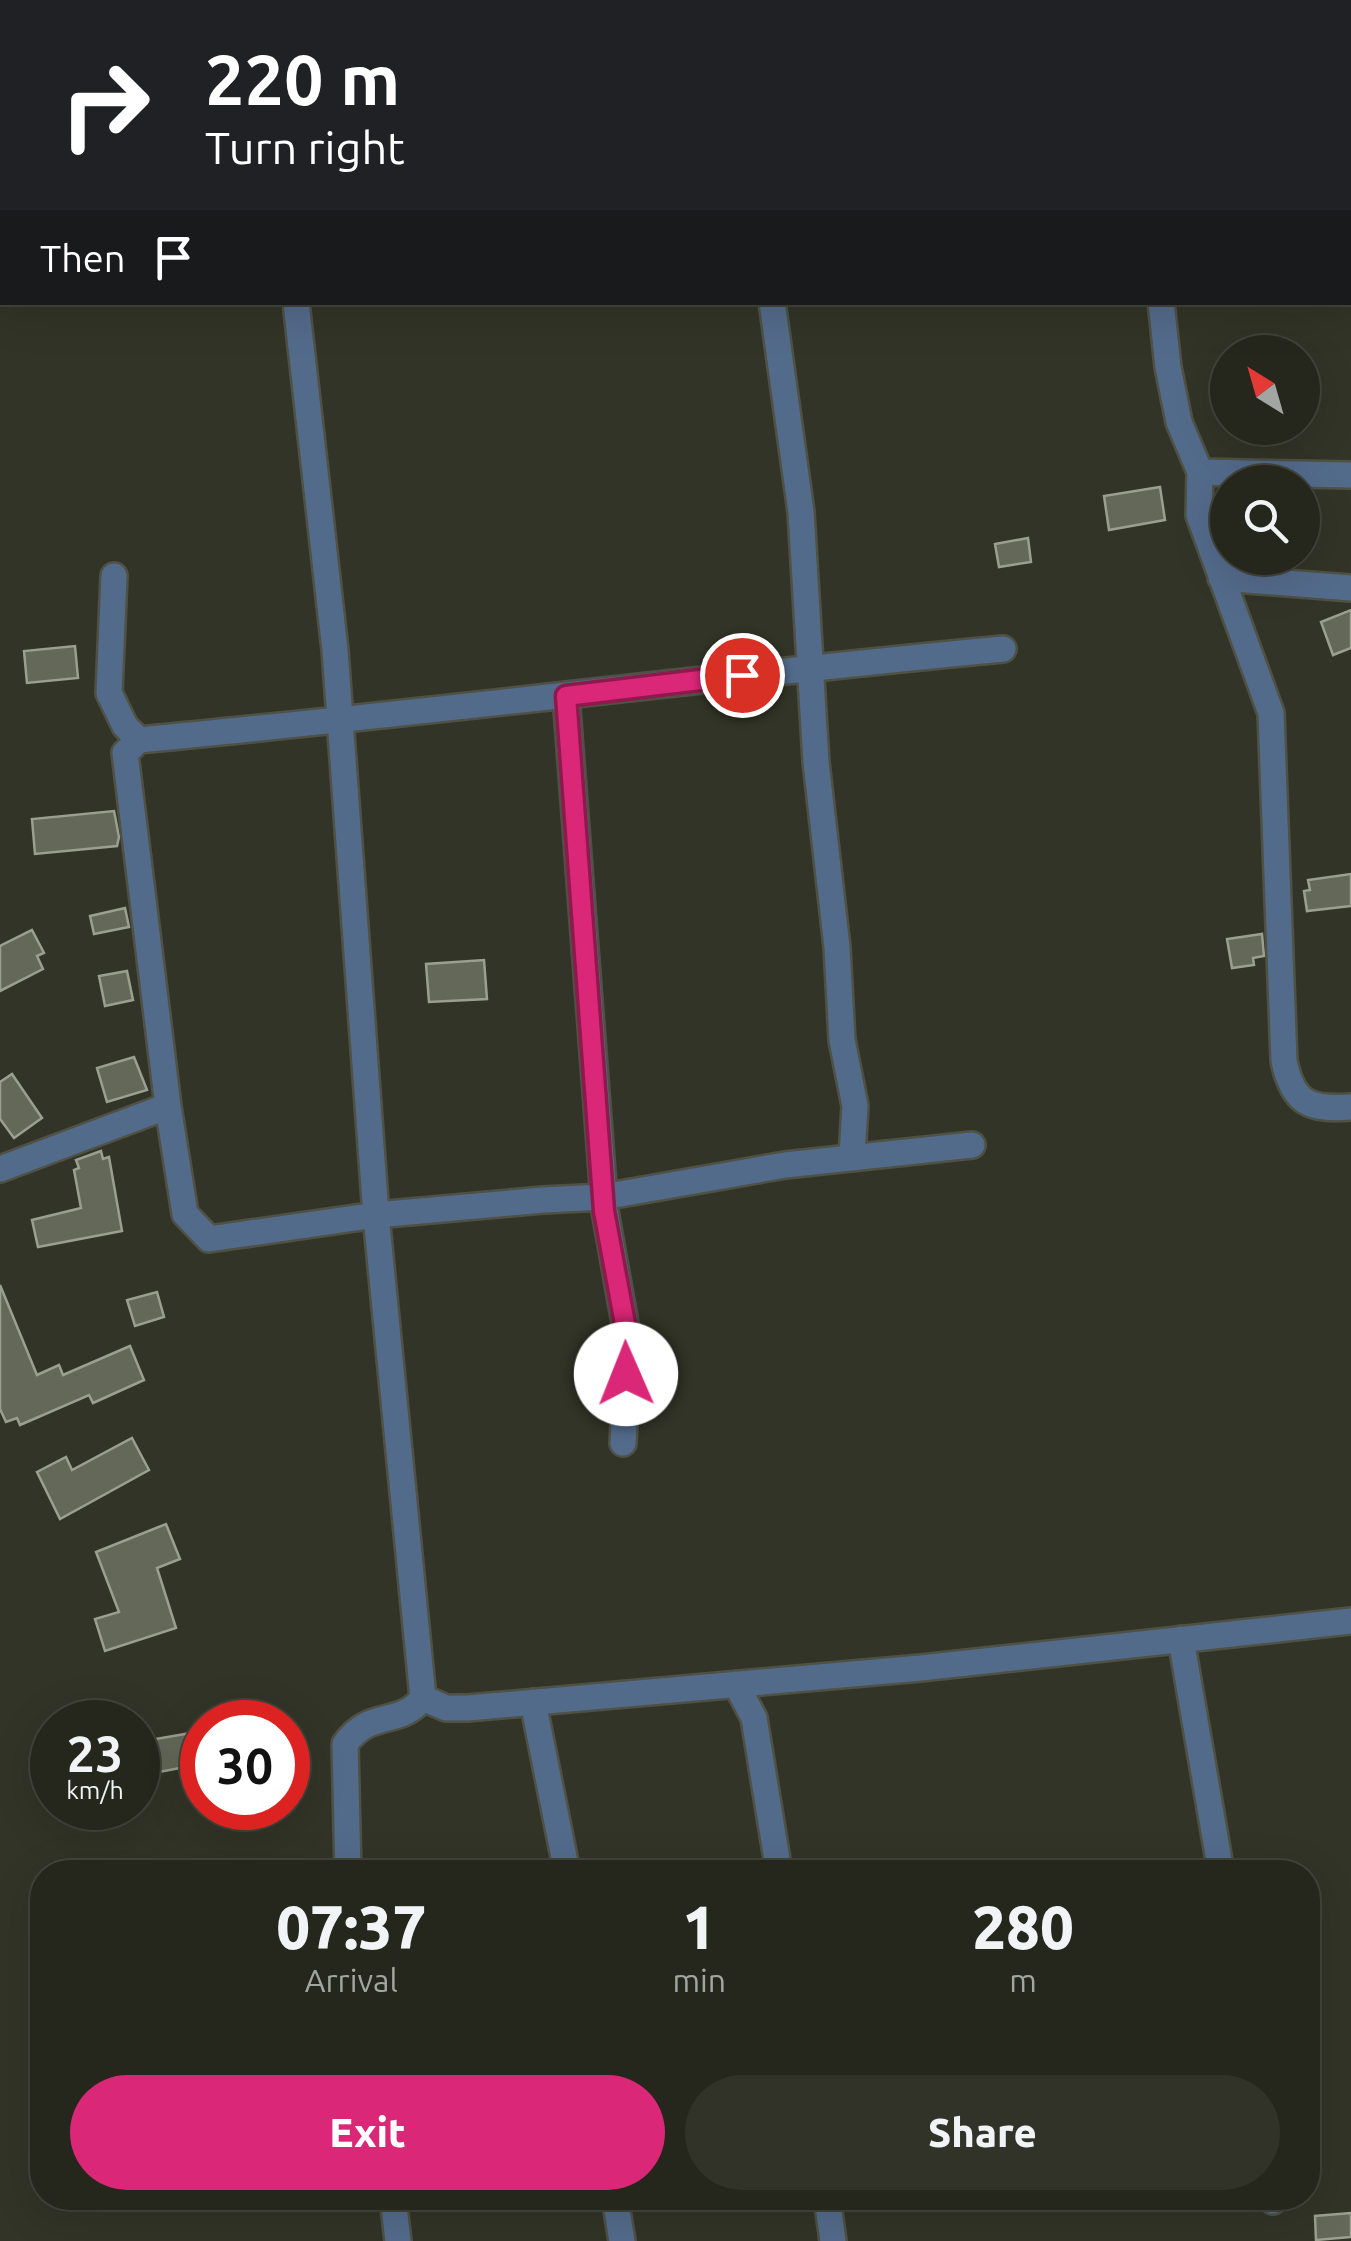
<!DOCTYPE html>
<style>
body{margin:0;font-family:Ubuntu,sans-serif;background:#313329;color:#f1f3f6;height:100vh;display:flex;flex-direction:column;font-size:38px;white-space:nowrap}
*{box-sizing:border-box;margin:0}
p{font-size:32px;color:#a3a5a3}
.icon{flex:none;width:55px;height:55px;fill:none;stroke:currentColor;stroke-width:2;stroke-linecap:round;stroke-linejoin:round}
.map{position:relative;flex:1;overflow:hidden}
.side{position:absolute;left:30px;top:1860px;width:1290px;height:350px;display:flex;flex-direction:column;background:#25271c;border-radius:40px;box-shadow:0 10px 40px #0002,0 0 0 2px #42443b}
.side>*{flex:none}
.hud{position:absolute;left:0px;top:0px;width:1352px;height:305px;box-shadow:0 10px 40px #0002,0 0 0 2px #42443b;background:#202124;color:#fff;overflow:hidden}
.needle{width:65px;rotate:323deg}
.buttons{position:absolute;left:1210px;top:335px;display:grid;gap:20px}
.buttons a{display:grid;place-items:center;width:110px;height:110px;border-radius:50%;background:#25271c;box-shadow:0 10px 40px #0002,0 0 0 2px #42443b;font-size:50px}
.speed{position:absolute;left:30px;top:1700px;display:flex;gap:20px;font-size:50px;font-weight:700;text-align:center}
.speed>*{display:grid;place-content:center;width:130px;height:130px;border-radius:50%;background:#25271c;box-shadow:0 10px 40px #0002,0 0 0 2px #42443b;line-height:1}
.speed small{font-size:25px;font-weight:400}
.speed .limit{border:15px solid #d22;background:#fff;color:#111}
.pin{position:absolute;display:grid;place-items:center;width:85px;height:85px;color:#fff;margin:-42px;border:5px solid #fff;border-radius:50%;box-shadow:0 2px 10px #0007}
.me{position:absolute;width:110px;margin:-55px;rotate:359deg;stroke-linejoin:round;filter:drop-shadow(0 0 8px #0008)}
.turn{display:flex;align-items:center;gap:35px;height:210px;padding:0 40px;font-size:45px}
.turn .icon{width:130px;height:130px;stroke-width:2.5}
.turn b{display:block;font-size:70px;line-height:85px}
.then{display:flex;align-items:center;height:95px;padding:0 40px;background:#0003;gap:20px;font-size:38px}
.eta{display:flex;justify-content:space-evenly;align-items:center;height:170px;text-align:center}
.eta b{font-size:60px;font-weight:800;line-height:70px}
.action{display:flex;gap:20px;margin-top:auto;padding:20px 40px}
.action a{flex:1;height:115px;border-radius:60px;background:#db2777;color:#fff;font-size:40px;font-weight:800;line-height:115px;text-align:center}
.action a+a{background:#313329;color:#f1f3f6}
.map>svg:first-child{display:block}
.building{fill:#646859;stroke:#9b9f8f;stroke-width:2.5}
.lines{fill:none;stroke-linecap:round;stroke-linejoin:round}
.minor-casing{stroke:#4e5144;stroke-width:30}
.minor{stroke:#536b8b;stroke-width:25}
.route-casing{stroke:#8e194d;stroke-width:25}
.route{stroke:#db2777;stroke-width:18}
</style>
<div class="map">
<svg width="1351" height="2241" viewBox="0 0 1351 2241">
<rect width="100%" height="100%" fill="#313426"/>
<path class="building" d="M 1160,487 L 1165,520 L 1109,530 L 1104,496 Z
M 1028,538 L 1031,562 L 999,567 L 995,544 Z
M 1351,610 L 1351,648 L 1333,655 L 1321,622 Z
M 75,646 L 78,678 L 27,683 L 24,651 Z
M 114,811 L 119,837 L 117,846 L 35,854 L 32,819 Z
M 1351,874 L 1351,906 L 1307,911 L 1304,891 L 1310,890 L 1308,880 Z
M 125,908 L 129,927 L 94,934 L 90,916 Z
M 32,930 L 44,953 L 37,956 L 43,969 L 0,991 L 0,946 Z
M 1262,934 L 1264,956 L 1253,958 L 1254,965 L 1232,968 L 1227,939 Z
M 484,960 L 487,999 L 429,1002 L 426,964 Z
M 127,971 L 133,1000 L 105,1006 L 99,976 Z
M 134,1057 L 147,1090 L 107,1102 L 97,1068 Z
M 12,1074 L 42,1118 L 14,1138 L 0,1119 L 0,1082 Z
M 101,1151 L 103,1159 L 109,1157 L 122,1231 L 38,1247 L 32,1220 L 81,1208 L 74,1170 L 79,1168 L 76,1160 Z
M 0,1285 L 37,1375 L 59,1365 L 63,1375 L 130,1346 L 144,1380 L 93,1403 L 89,1395 L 20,1425 L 17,1418 L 6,1422 L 0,1409 Z
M 157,1292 L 164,1317 L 135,1326 L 127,1300 Z
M 132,1438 L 149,1470 L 60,1519 L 37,1472 L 66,1457 L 72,1470 Z
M 166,1524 L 180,1559 L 157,1568 L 176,1628 L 105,1651 L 95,1619 L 119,1612 L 96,1552 Z
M 191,1733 L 196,1765 L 138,1776 L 138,1742 Z
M 1351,2213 L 1351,2237 L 1316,2240 L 1315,2216 Z"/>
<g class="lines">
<defs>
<path id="minor" d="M 273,0 L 273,2
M 711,0 L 711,2
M 1111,0 L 1111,2
M 1350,248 L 1351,248
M 296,302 L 335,650 L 376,1215 L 423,1698 C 399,1728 371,1708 345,1744 L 348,1872
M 772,302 L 801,512 L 816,762 L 837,947 L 842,1040 L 855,1106 L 852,1156
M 1161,302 L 1168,367 L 1179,422 L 1200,472 L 1199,515 L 1271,713 L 1284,1061 C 1293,1104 1310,1110 1351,1107
M 1200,472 L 1351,475
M 114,576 L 109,693 L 125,726 L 139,740
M 1221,578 L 1351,588
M 566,696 L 605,1211 L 628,1340 L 623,1443
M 168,1106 L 125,753 L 139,740 C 427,713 715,676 1003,649
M 0,1169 L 168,1106 L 185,1214 L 209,1239 L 376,1215 L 543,1200 L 603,1197 L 785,1165 L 972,1145
M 1181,1639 L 1221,1872
M 736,1684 L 754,1718 L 779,1872
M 423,1698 L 446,1708 L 468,1708 L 921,1668 L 1351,1621
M 533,1702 L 567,1872
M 393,2198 L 398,2241
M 615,2198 L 622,2241
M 827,2198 L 833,2241
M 1272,2198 L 1273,2201"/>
</defs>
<use href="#minor" class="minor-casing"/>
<use href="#minor" class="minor"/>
</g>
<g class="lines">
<defs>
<path id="route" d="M 626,1374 L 628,1340 L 604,1211 L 566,696 L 742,675"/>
</defs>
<use href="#route" class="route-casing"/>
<use href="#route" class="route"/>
</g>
</svg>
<div class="buttons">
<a><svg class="needle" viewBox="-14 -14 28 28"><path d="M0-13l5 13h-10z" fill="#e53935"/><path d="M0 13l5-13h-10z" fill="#a3a5a3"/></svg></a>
<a><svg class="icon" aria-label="search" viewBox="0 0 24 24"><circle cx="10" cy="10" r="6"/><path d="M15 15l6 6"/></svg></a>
</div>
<div class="speed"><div>23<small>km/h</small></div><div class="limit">30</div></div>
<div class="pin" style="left:742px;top:675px;background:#d93025"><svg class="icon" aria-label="arrive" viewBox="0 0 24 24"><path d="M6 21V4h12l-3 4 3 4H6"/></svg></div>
<svg class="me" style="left:626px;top:1374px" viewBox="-20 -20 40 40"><circle r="19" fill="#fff"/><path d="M0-13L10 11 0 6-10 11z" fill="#db2777"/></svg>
<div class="hud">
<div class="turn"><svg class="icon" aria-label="right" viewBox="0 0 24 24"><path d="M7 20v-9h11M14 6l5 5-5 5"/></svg><div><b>220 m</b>Turn right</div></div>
<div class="then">Then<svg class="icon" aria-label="arrive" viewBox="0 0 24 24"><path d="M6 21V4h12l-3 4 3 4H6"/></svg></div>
</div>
<section class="side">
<div class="eta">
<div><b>07:37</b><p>Arrival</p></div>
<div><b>1</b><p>min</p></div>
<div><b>280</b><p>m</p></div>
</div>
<div class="action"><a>Exit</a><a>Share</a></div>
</section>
</div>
